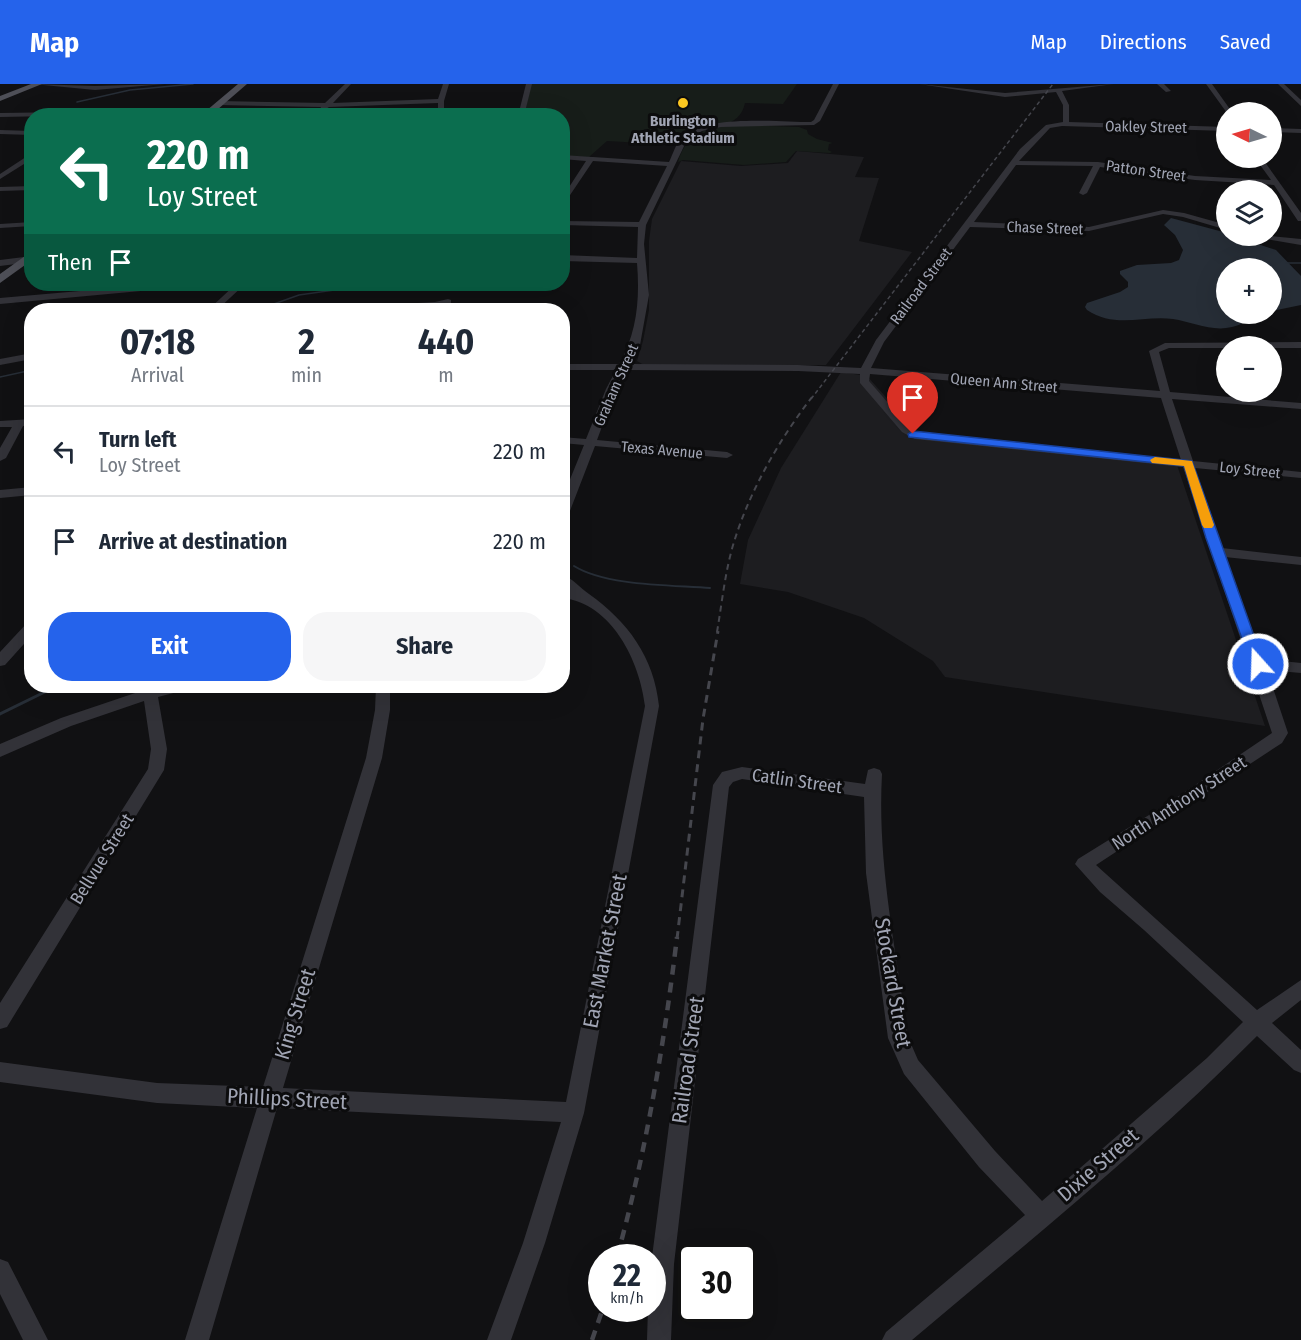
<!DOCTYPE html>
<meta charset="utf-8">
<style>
body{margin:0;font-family:"Fira Sans Condensed",sans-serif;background:#f6f6f7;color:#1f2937;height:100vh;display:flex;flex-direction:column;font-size:22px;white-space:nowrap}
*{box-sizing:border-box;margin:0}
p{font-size:20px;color:#747a83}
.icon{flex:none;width:33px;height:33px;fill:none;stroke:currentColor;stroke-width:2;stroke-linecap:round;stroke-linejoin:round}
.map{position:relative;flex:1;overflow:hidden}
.side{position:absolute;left:24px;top:219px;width:546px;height:390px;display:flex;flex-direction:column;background:#fff;border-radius:24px;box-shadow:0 6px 24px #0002}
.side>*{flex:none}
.hud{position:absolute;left:24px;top:24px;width:546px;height:183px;border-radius:24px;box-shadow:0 6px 24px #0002;background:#0b6e4f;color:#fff;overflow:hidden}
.needle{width:39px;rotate:275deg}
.tools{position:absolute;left:1216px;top:18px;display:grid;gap:12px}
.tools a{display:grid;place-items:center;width:66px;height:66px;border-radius:50%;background:#fff;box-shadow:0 6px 24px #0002;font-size:30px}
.speed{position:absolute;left:588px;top:1160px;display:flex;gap:12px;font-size:30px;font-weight:700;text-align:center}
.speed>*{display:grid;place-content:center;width:78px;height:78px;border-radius:50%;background:#fff;box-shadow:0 6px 24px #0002;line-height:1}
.speed small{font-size:15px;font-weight:400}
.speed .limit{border:3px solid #111;border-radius:9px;background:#fff;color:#111}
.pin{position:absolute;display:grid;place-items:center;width:51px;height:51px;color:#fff;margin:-62px -26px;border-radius:50% 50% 50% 0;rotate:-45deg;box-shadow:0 0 6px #0007}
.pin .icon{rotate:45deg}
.me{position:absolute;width:66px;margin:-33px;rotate:340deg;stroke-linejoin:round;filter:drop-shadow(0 0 4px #0008)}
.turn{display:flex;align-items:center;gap:21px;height:126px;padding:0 24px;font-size:27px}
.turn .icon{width:78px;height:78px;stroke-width:2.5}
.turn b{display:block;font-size:42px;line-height:51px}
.then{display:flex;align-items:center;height:57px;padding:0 24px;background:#0003;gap:12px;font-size:22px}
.eta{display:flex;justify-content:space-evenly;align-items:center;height:102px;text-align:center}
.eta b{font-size:36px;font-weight:700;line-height:42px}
.action{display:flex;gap:12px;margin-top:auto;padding:12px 24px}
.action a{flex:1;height:69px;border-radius:24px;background:#2563eb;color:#fff;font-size:24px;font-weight:700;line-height:69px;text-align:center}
.action a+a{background:#f6f6f7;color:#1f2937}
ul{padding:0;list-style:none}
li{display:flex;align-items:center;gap:18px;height:90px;padding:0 24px;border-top:2px solid #e0e1e3}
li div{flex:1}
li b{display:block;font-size:22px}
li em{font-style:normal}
header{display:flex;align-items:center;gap:36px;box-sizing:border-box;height:84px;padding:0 30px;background:#2563eb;color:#fff}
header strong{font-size:28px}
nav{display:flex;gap:33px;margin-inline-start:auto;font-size:21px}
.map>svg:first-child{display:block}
.built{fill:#1d1d20}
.green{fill:#171d19}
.water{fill:#272e37}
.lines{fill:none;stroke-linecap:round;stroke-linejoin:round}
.stream-far2{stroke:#272e37;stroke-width:1.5}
.stream-far1{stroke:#272e37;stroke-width:2}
.stream{stroke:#272e37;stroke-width:3}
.minor{fill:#323238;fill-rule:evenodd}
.major{fill:#4e4f57;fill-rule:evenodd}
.rail-far3{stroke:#45464d;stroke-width:1.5;stroke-dasharray:4 3;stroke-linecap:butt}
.rail-far2{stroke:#45464d;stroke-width:2;stroke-dasharray:6 4.5;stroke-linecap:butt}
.rail-far1{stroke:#45464d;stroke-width:3;stroke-dasharray:8 6;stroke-linecap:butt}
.rail{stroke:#45464d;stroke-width:4.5;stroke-dasharray:10 8;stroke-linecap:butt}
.route{fill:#2563eb;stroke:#184099;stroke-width:1.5}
.slow{fill:#f59e0b}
.poi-dot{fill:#fbc721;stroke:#0c0c0d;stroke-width:2}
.labels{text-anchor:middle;stroke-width:6;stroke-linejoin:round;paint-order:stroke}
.far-poi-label{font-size:15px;font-weight:bold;fill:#a1a5b4;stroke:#0c0c0d}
.far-street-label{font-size:15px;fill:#a1a5b4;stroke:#0c0c0d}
.street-label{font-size:18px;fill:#a1a5b4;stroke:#0c0c0d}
.near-street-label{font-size:21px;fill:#a1a5b4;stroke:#0c0c0d}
</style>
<header>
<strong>Map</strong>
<nav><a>Map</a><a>Directions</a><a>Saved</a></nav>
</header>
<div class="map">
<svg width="1301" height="1256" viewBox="0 0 1301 1256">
<rect width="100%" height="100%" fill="#111113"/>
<path class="built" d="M 797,67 L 864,73 L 855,93 L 879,94 L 859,157 L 912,168 L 826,281 L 644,281 L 637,277 L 643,257 L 649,226 L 649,157 L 652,135 L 681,77 L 741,82 L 788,79 Z
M 841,288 L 867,292 L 917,348 L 1175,375 L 1265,642 L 945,593 L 933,577 L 864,534 L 788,508 L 740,500 L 748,456 L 781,384 Z"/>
<path class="green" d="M 531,0 L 797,0 L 783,20 L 745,19 C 739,46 713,40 690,47 L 684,51 L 677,61 L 607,57 L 589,73 L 563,72 L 562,32 L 524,32 Z
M 744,41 L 799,43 L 807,46 L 808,50 L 817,55 L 833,59 L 829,60 L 828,66 L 832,68 L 830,69 L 796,67 L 786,78 L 744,81 L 683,76 L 678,78 C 688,43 713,43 744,41 Z"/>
<path class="water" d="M 1171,134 L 1227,149 L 1227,152 L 1234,152 L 1276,166 L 1301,192 L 1301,221 L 1272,227 L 1272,184 L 1227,184 L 1227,230 L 1261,230 C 1251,234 1242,241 1232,243 C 1212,248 1192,238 1173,235 C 1144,231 1115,245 1087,226 L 1085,223 L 1087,219 L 1120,208 L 1128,203 L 1128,198 L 1120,190 L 1120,187 L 1137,181 L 1171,179 L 1179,176 L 1183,166 L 1175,151 L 1164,141 Z"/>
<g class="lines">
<path class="stream-far2" d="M 77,18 L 130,6 L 193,0
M 1286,179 L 1301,179
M 257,226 L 299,211 L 377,200
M 0,293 L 32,286"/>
<path class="stream-far1" d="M 574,482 C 606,502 671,501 710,504"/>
<path class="stream" d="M 0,630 L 57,602"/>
<path class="minor" d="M 33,0 L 95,2 L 165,0 L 95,6 Z
M 345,0 L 351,0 L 333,19 L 438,15 L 443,0 L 449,0 L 444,17 L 444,32 L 438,32 L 438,19 L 329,23 L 323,27 L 320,25 L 321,23 L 219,21 L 216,19 L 219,17 L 325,19 Z
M 526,0 L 532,0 L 524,32 L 518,32 Z
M 833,0 L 839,0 L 820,37 L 814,41 L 721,43 L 702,47 L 687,56 L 646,141 L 644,160 L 649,211 L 640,261 L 630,280 L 798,281 L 861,284 L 876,256 L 1020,65 L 1046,41 L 1063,38 L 1063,21 L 1056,8 L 1005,13 L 919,0 L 1005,9 L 1114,0 L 1062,7 L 1069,21 L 1069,38 L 1227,43 L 1227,47 L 1062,42 L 1050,44 L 1019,77 L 1098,78 L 1195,92 L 1271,96 L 1255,74 L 1262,74 L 1301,129 L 1301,137 L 1298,137 L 1274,101 L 1195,96 L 1100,83 L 1087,109 L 1083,111 L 1079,109 L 1093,82 L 1016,81 L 974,138 L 1089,143 L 1163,126 L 1184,129 L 1227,141 L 1227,146 L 1183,133 L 1163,130 L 1089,147 L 970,143 L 884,258 L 871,284 L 1160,307 L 1149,267 L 1165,259 L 1301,258 L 1301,264 L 1169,264 L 1159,268 L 1170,308 L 1301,319 L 1301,325 L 1172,315 L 1193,377 L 1301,388 L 1301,394 L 1195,384 L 1222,464 L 1301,473 L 1301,481 L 1225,473 L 1263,575 L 1301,579 L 1301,589 L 1267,586 L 1288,649 L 1282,659 L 1096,781 L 1257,926 L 1301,896 L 1301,916 L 1272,939 L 1301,966 L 1301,989 L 1294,986 L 1257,952 C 1150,1060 1029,1157 912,1256 L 882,1256 L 886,1248 L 1025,1131 L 979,1083 L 904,990 L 888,954 L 866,789 L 864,713 L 742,695 L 733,698 L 729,703 L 674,1180 L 671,1256 L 647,1256 L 648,1224 L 652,1224 L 652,1173 L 713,701 L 722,688 L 742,683 L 865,700 L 868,686 L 874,684 L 880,686 L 882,690 C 877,779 896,865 908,953 L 918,976 L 995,1067 L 1042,1117 L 1207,974 L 1243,938 L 1144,846 L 1100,808 L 1075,780 L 1078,775 L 1170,718 L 1272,649 L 1183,383 L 915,355 L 902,348 L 860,299 L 860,290 L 798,287 L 626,286 L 616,305 L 597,356 L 727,368 L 733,371 L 727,374 L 595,362 L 568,432 L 562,436 L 562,415 L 584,361 L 562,359 L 562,353 L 586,355 L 606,305 L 616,286 L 562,286 L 562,280 L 619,280 C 637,249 640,215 637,179 L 562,177 L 562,171 L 637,174 L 638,143 L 562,141 L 562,137 L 639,138 L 667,82 L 593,77 L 562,123 L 562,114 L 586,77 L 562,75 L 562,71 L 669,78 C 673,70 676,59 682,53 C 707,30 778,38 811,38 L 814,36 ZM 870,290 L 1161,314 L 1181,376 L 922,350 L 910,344 L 869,297 Z
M 1157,0 L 1164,0 L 1171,7 L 1166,8 Z
M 1206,0 L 1212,0 L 1232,28 L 1227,29 Z
M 1278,0 L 1284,0 L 1301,16 L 1301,22 Z
M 208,26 L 210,29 L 0,33 L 0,29 Z
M 1272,44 L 1301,45 L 1301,49 L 1272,48 Z
M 0,46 L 32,47 L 32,51 L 0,50 Z
M 32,69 L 32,75 L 0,95 L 0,90 Z
M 32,102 L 32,106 L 0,107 L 0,103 Z
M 32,138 L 32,142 L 0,144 L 0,140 Z
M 1249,152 L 1269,152 L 1301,155 L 1301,161 Z
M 32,172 L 32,178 L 0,182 L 0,176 Z
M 160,200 L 188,200 L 184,203 L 0,220 L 0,214 Z
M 236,200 L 245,200 L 217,226 L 208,226 Z
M 448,215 L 451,216 L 451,220 L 435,224 L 388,226 L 343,226 L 348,223 L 435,218 Z
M 32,269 L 32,275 L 0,281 L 0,275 Z
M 32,335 L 32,341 L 23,342 L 6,374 L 0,377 L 0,364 L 12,343 L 0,343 L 0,337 Z
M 32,403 L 32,411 L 0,414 L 0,406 Z
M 562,491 C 573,494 580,504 589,510 C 628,538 654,573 659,622 L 584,1029 L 545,1159 L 511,1256 L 487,1256 L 523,1159 L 561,1038 L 277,1024 L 209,1256 L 185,1256 L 257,1024 L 157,1019 L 0,998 L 0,978 L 157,999 L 263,1003 L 366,674 L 375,626 L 376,602 L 390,602 L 390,626 L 382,674 L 283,1004 L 566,1018 L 645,622 C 640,578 612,519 562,514 L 562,505 L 565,505 L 562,502 Z
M 32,537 L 32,551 L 5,581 L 0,582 L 0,568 L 27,539 Z
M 145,602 L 187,602 L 185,606 L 158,613 L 167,665 L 164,686 L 7,943 L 0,945 L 0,919 L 148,685 L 151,665 L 144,617 L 71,642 L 0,673 L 0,660 L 61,634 L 144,606 Z
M 0,1175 L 8,1178 L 48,1256 L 23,1256 L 0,1210 Z"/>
<path class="major" d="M 31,0 L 42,0 L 0,17 L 0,12 Z
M 238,0 L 247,0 L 210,32 L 200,32 Z
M 32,167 L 32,176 L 0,199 L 0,190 Z"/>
<path class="rail-far3" d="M 811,315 L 1053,0"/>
<path class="rail-far2" d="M 717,548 C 722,519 725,487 734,458 C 750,406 779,356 812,313"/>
<path class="rail-far1" d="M 677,855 L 703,635 L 718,547"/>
<path class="rail" d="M 617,1173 C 646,1068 664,961 677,853
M 592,1256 L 603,1224"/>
</g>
<path class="route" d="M 913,347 L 1192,377 L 1264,580 L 1263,583 L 1253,583 L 1251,580 L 1206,454 L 1184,382 L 909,353 L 908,350 Z"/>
<path class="slow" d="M 1155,373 L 1192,377 L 1214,441 L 1212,444 L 1204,444 L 1202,441 L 1184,382 L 1152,379 L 1150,376 Z"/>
<circle class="poi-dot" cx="683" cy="19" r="6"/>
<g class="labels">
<g class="far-poi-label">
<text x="683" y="42">Burlington<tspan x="683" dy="17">Athletic Stadium</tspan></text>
</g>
<g class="far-street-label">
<text transform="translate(1146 43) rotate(1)" y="5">Oakley Street</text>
<text transform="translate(1146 87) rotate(8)" y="5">Patton Street</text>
<text transform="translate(1045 144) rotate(2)" y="5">Chase Street</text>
<text transform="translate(921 202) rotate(-53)" y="5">Railroad Street</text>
<text transform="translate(1004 299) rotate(5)" y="5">Queen Ann Street</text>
<text transform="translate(616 301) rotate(-66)" y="5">Graham Street</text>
<text transform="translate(662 366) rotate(5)" y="5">Texas Avenue</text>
<text transform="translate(1250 386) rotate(6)" y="5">Loy Street</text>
</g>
<g class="street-label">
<text transform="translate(797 697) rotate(8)" y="6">Catlin Street</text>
<text transform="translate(1179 719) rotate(-33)" y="6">North Anthony Street</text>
<text transform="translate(102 775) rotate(-58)" y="6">Bellvue Street</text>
</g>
<g class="near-street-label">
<text transform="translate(605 867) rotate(-79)" y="7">East Market Street</text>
<text transform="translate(893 899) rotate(80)" y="7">Stockard Street</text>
<text transform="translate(295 930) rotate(-73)" y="7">King Street</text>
<text transform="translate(688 976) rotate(-82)" y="7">Railroad Street</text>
<text transform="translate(287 1015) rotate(3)" y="7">Phillips Street</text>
<text transform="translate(1098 1081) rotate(-41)" y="7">Dixie Street</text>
</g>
</g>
</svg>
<div class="tools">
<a><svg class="needle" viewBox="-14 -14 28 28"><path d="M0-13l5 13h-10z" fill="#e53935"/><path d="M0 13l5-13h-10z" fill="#747a83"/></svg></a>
<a><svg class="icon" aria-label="layers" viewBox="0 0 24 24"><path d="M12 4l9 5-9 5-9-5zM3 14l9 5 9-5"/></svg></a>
<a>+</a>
<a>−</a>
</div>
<div class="speed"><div>22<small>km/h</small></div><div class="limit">30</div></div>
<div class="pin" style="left:913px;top:350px;background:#d93025"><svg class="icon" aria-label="arrive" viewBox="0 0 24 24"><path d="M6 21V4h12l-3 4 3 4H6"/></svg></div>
<svg class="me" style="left:1258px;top:580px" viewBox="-20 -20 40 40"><circle r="17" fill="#2563eb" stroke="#fff" stroke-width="3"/><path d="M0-11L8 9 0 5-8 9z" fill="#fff"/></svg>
<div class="hud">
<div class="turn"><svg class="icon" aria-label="left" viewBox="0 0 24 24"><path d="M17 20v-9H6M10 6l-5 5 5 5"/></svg><div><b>220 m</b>Loy Street</div></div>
<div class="then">Then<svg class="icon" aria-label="arrive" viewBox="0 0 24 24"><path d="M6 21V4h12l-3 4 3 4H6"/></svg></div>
</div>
<section class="side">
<div class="eta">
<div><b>07:18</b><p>Arrival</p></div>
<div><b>2</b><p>min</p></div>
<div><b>440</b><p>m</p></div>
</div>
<ul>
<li><svg class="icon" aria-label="left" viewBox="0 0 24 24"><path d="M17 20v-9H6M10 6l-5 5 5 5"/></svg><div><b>Turn left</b><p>Loy Street</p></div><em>220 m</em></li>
<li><svg class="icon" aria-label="arrive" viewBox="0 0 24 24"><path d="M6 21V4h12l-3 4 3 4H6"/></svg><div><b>Arrive at destination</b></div><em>220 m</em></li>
</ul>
<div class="action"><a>Exit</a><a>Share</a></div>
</section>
</div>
